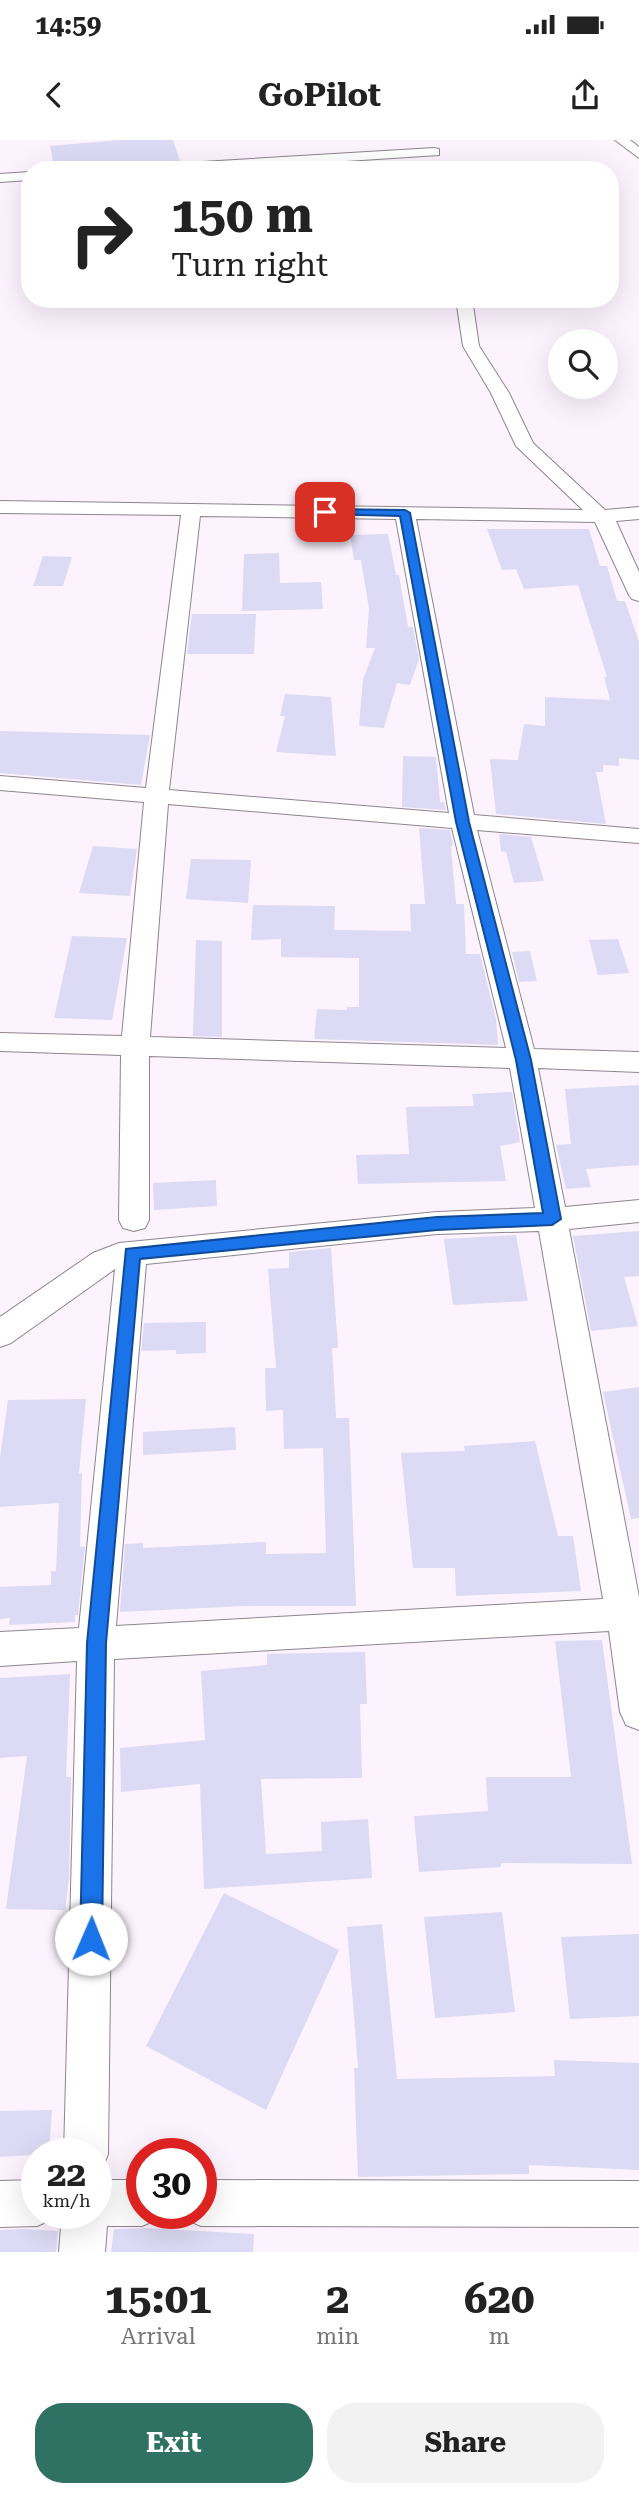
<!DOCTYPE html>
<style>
body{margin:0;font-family:"Roboto Serif",serif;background:#f2f2f2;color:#222;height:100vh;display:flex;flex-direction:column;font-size:26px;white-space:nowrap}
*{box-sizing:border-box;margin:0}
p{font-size:23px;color:#767676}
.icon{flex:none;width:38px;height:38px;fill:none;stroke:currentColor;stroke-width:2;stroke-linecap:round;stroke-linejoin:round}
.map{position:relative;height:2112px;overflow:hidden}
.details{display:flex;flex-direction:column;background:#fff;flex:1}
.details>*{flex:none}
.banner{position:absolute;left:21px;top:21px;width:598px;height:147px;border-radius:28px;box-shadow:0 7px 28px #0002;background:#fff;color:#222;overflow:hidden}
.fabs{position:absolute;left:548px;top:189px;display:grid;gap:14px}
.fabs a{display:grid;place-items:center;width:70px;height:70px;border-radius:50%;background:#fff;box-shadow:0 7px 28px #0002;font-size:35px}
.speed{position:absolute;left:21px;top:1998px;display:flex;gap:14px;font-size:35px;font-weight:700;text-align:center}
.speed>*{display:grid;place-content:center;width:91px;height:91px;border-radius:50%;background:#fff;box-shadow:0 7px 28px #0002;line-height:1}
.speed small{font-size:18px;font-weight:400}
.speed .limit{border:10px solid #d22;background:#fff;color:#111}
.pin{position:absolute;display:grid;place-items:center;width:60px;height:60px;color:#fff;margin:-30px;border-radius:14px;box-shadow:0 4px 10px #0006}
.me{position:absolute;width:77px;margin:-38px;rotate:1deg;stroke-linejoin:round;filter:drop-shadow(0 0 5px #0008)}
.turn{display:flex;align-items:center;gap:24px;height:147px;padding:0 35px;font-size:32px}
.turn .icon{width:91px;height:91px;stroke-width:2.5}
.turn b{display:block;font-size:49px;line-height:60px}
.eta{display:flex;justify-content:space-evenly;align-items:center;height:119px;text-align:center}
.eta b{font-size:42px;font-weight:700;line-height:49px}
.button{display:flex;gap:14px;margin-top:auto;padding:14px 35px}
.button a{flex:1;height:80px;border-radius:28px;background:#2f7263;color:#fff;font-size:28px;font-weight:700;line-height:80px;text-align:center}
.button a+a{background:#f2f2f2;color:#222}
.status{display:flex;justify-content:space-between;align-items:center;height:49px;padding:0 35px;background:#fff;direction:ltr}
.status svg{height:19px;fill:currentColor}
header{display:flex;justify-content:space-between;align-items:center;height:91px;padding:0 35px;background:#fff;font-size:32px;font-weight:700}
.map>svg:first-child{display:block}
.building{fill:#dddaf5}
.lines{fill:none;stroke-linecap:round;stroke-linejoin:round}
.minor-casing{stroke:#8e858f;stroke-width:2}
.minor{fill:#fff;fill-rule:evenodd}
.route{fill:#1a73e8;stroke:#114b97;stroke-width:2}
</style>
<div class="status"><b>14:59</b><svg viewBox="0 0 49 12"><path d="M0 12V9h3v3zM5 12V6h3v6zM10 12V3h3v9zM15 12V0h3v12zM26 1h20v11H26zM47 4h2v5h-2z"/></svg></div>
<header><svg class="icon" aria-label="back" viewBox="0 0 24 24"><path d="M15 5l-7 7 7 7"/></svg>GoPilot<svg class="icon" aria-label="share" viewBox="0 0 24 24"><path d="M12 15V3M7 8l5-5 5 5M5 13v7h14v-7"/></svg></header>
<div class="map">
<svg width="639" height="2112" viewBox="0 0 639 2112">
<rect width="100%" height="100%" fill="#fcf3fe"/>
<path class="building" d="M 118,0 L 173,0 L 180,21 L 136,23 L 128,28 L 55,30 L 50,6 Z
M 487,389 L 589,389 L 600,426 L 607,426 L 617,461 L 625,461 L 639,502 L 639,620 L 619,618 L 619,626 L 603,625 L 603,632 L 596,632 L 606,684 L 496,674 L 490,619 L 518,620 L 524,584 L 545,586 L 545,557 L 610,560 L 604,537 L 607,537 L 578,445 L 524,449 L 516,429 L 502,430 Z
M 388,394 L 396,435 L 399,435 L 408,487 L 413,487 L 419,519 L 410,545 L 397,543 L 384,588 L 359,586 L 363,539 L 375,508 L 366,508 L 369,469 L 361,420 L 354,420 L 350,395 Z
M 279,413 L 280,443 L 321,442 L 323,469 L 242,471 L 244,414 Z
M 43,416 L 72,417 L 63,446 L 33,446 Z
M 192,474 L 256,474 L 254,514 L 187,514 Z
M 285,554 L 331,557 L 336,616 L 276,612 L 285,576 L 280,576 Z
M 0,591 L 150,595 L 141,645 L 0,633 Z
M 403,616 L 436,617 L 440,662 L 444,662 L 446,670 L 402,667 Z
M 419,688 L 450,690 L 453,704 L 451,707 L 456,764 L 464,764 L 466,814 L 480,814 L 496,879 L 498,905 L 314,899 L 317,869 L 347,870 L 347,867 L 359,867 L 359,818 L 281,817 L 281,799 L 251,800 L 253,765 L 335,766 L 334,790 L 411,791 L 410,764 L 425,764 Z
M 499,694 L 531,697 L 544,741 L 514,743 L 506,712 L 501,711 Z
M 93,706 L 137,709 L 130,756 L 79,753 Z
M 191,719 L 251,720 L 248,763 L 186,759 Z
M 72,796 L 127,798 L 112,880 L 54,878 Z
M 618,799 L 629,833 L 598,835 L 589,800 Z
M 196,800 L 222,801 L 222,897 L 193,896 Z
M 530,811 L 537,841 L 519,842 L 512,812 Z
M 639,945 L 639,1025 L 586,1029 L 591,1047 L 566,1049 L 556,1005 L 571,1004 L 565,949 Z
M 512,952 L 520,1002 L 500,1006 L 506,1041 L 358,1044 L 356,1015 L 409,1014 L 406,967 L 474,966 L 472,954 Z
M 216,1040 L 217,1066 L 154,1070 L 153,1043 Z
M 639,1091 L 639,1136 L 624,1137 L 638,1186 L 591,1191 L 573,1096 Z
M 516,1095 L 528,1161 L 453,1165 L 444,1099 Z
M 331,1108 L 338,1208 L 332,1208 L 336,1278 L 349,1278 L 356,1466 L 245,1466 L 120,1472 L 125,1404 L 143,1403 L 143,1408 L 266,1402 L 266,1414 L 326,1413 L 323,1308 L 284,1309 L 283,1270 L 266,1271 L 265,1228 L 276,1228 L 268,1129 L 289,1128 L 289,1112 Z
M 206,1182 L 206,1213 L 176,1214 L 176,1210 L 141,1211 L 144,1183 Z
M 639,1247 L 639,1378 L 631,1379 L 603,1252 Z
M 86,1259 L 79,1333 L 82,1333 L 80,1407 L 85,1406 L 78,1475 L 75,1475 L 75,1482 L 9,1485 L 10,1478 L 0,1479 L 0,1447 L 51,1445 L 51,1431 L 56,1431 L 59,1363 L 0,1367 L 0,1318 L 8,1260 Z
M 235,1287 L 236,1310 L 143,1315 L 143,1292 Z
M 535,1301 L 558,1396 L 573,1396 L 581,1451 L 456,1456 L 455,1428 L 413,1428 L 401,1313 L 465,1311 L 464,1306 Z
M 602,1500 L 632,1724 L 501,1723 L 501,1727 L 419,1732 L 414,1676 L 488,1671 L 486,1637 L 571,1637 L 555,1501 Z
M 365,1512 L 367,1564 L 360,1564 L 362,1638 L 261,1639 L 266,1714 L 322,1711 L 321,1682 L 368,1679 L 372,1738 L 204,1749 L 200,1644 L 121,1652 L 120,1608 L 205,1600 L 201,1531 L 267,1525 L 267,1514 Z
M 70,1534 L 66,1637 L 71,1637 L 69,1739 L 65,1770 L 6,1769 L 27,1616 L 0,1618 L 0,1538 Z
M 224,1753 L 339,1810 L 266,1970 L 146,1906 Z
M 502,1772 L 515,1872 L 435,1878 L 424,1777 Z
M 382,1784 L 397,1939 L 555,1936 L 554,1920 L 639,1923 L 639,2030 L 529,2025 L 529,2034 L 358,2037 L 354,1928 L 358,1928 L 347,1787 Z
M 639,1794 L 639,1876 L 570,1879 L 561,1797 Z
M 52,1970 L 49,2014 L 0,2017 L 0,1971 Z
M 145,2088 L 254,2094 L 253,2112 L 111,2112 L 114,2089 Z
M 23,2089 L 58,2091 L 56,2112 L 0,2112 L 0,2090 Z"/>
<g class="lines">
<defs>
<path id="minor" d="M 615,0 L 630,0 L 639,7 L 639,18 Z
M 434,8 L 439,9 L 439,15 L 210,30 L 129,30 L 136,26 Z
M 30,32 L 30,40 L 0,42 L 0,34 Z
M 456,159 L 472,159 L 479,206 L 509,253 L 533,303 L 605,370 L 639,367 L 639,379 L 616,381 L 639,432 L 639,461 L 632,459 L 629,455 L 595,382 L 416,379 L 474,675 L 639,689 L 639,703 L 477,690 L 534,909 L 639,912 L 639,932 L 538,928 L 565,1067 L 639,1060 L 639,1082 L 569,1089 L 639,1457 L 639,1590 L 626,1585 L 620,1572 L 609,1491 L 114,1519 L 108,2014 L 102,2030 L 96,2032 L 96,2014 L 64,2014 L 77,1521 L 0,1526 L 0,1492 L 79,1488 L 115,1129 L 11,1203 L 0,1207 L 0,1177 L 93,1113 L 119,1103 L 437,1072 L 535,1068 L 510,928 L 149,916 L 149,1080 L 145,1088 L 134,1091 L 123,1088 L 119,1080 L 121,915 L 0,911 L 0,893 L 122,896 L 144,662 L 0,650 L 0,636 L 146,648 L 181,375 L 0,373 L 0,361 L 583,370 L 516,306 L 491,253 L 463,206 ZM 200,376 L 396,379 L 449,673 L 169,650 ZM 168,664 L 452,688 L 506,908 L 150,897 ZM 539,1091 L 603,1459 L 116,1486 L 146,1124 L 437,1094 Z
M 37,2040 L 37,2074 L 55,2074 L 53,2079 L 37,2086 L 0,2087 L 0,2041 Z
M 96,2040 L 142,2040 L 142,2074 L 160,2074 L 158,2079 L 142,2086 L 107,2086 L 105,2112 L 59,2112 L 62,2074 L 96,2074 Z
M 201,2040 L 639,2041 L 639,2087 L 201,2086 L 185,2079 L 183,2074 L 201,2074 Z"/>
</defs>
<use href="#minor" class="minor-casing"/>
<use href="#minor" class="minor"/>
</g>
<path class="route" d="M 325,369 L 405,370 L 410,373 L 469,682 L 531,920 L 561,1079 L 552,1085 L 437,1090 L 140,1119 L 106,1503 L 102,1799 L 98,1807 L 91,1810 L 83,1807 L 80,1799 L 87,1503 L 126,1109 L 437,1077 L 543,1073 L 516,920 L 456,682 L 400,376 L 321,374 L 319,372 Z"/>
</svg>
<div class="fabs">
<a><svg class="icon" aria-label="search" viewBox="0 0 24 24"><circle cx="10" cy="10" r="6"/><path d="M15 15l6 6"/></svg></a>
</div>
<div class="speed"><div>22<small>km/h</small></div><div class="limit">30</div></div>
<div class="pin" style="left:325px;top:372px;background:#d93025"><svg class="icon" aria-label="arrive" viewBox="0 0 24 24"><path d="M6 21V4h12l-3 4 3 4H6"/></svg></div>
<svg class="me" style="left:91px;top:1799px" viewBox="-20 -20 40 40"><circle r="19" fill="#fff"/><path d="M0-13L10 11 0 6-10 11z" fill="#1a73e8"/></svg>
<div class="banner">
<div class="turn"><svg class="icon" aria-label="right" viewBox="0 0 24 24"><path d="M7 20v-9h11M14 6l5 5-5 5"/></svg><div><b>150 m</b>Turn right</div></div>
</div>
</div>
<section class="details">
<div class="eta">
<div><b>15:01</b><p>Arrival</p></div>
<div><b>2</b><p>min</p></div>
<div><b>620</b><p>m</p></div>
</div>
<div class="button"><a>Exit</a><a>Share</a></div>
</section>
